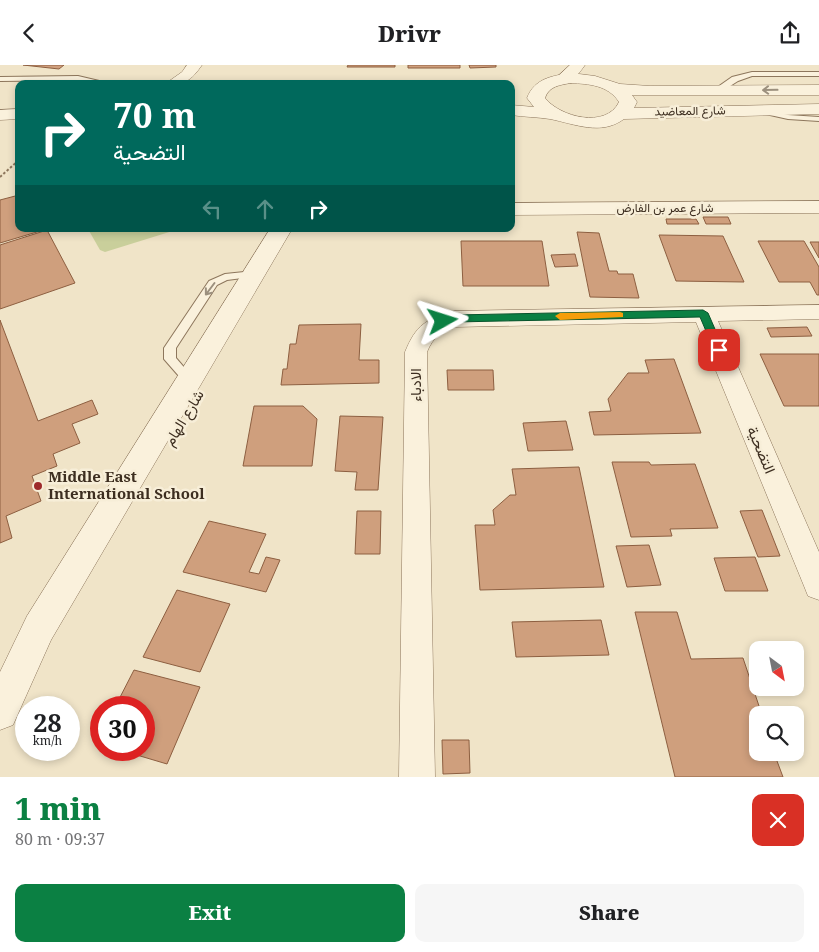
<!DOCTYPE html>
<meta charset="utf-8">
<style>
body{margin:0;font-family:"Noto Serif",Vazirmatn,serif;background:#f6f6f6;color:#202124;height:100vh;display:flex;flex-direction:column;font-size:19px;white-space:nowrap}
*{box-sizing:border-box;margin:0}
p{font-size:16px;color:#757577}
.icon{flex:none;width:28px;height:28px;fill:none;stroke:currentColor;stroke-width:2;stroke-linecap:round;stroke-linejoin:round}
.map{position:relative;height:712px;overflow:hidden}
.panel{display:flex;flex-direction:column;background:#fff;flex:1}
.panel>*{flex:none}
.top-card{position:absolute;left:15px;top:15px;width:500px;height:152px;border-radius:10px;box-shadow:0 2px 8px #0003;background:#00695c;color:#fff;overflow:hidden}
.needle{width:32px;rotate:148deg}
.controls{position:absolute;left:749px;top:576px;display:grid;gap:10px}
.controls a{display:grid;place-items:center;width:55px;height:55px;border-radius:10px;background:#fff;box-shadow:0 2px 8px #0003;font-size:25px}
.speed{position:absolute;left:15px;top:631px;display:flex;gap:10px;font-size:25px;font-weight:700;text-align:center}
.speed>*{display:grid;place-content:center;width:65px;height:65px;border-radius:50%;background:#fff;box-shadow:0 2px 8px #0003;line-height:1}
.speed small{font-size:12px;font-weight:400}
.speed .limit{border:8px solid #d22;background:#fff;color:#111}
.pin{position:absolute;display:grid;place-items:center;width:42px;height:42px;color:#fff;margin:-21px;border-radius:10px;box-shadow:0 2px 8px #0006}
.me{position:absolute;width:55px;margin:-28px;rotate:84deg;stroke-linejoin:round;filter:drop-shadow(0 0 4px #0008)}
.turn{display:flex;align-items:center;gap:18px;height:105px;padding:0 15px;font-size:22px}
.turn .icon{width:65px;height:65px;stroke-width:2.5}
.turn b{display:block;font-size:35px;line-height:42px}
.lanes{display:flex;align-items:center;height:48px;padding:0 15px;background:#0003;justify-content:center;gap:25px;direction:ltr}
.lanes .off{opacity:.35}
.round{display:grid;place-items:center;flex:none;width:52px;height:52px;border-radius:10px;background:#f6f6f6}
.summary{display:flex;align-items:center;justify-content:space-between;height:85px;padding:0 15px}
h1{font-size:30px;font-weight:800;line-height:38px;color:#0b8043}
.action{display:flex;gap:10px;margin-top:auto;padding:10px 15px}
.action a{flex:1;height:58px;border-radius:10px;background:#0b8043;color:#fff;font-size:20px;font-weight:800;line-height:58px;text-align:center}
.action a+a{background:#f6f6f6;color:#202124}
header{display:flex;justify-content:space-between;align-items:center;height:65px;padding:0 15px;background:#fff;font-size:22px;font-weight:800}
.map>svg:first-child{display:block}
.green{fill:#c9cf9b}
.building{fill:#cf9f7d;stroke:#8d5f41}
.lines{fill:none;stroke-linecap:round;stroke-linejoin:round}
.service-casing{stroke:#8d765c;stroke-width:2}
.minor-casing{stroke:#8d765c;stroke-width:1}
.tertiary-casing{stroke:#8d765c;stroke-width:1}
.path{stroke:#8d765c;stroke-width:2;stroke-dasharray:2.5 2;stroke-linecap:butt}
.service{fill:#faf1dc;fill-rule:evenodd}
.minor{fill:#faf1dc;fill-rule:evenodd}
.tertiary{fill:#faf1dc;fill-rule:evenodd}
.oneway{stroke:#9c907e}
.route{fill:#0b8043;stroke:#07532c}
.slow{fill:#f59e0b}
.poi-dot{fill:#9e2a2b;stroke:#f7eed8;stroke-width:2}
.labels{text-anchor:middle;stroke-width:5;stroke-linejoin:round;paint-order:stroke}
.far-street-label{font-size:12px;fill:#3d2e20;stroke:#f7eed8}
.street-label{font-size:15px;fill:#3d2e20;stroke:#f7eed8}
.poi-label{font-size:15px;font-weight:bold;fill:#3d2e20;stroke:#f7eed8;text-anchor:start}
</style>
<header><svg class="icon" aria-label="back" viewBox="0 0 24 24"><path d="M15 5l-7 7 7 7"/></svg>Drivr<svg class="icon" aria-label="share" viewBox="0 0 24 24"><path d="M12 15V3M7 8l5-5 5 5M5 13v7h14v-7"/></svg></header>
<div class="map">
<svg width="819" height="712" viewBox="0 0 819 712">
<rect width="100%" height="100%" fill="#f0e4c8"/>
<path class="green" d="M 88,164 L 179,164 L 105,187 L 100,185 Z"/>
<path class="building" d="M 23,0 L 64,0 L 59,4 Z
M 348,0 L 395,0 L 395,2 L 347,2 Z
M 408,0 L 460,0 L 460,3 L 408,3 Z
M 469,0 L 496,0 L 496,2 L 470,3 Z
M 19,130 L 19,164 L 47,164 L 0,178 L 0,135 Z
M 703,152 L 728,152 L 731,159 L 706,159 Z
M 666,154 L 696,154 L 699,159 L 667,159 Z
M 47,165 L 75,218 L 0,244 L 0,180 Z
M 577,167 L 599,168 L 609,206 L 617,206 L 618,209 L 633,209 L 639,233 L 590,232 Z
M 659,170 L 723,171 L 744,217 L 676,216 Z
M 461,176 L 542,176 L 549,221 L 463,221 Z
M 758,176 L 804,176 L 819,202 L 819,230 L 817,230 L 810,217 L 779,217 Z
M 810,177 L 819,177 L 819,193 Z
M 575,189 L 578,201 L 555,202 L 551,190 Z
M 0,255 L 38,356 L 92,335 L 98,349 L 72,359 L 80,378 L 53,389 L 57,401 L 32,411 L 41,436 L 6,451 L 12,473 L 0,478 Z
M 361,259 L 359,295 L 379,295 L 379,318 L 281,320 L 283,304 L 287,304 L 290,279 L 296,279 L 299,260 Z
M 807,262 L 812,271 L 771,272 L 767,263 Z
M 760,289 L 819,289 L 819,341 L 784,341 Z
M 674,294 L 701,368 L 594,370 L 589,347 L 611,346 L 608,334 L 628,308 L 649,308 L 645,295 Z
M 447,305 L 493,305 L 494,325 L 448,325 Z
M 254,341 L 303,341 L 317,354 L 312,401 L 243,401 Z
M 340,351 L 383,352 L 378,425 L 355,425 L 357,407 L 335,406 Z
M 566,356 L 573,385 L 528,386 L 523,358 Z
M 612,397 L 649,397 L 651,400 L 695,399 L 718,463 L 670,464 L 672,471 L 631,472 Z
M 579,402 L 604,522 L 480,525 L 475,460 L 495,460 L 493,445 L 510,430 L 516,430 L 512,404 Z
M 762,445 L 780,491 L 758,492 L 740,446 Z
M 357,446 L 381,446 L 380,489 L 355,489 Z
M 209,456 L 266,469 L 249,507 L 259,509 L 266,492 L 280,495 L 266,527 L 183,507 Z
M 649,480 L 661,520 L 627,522 L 616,481 Z
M 755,492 L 768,526 L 725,526 L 714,493 Z
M 177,525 L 230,539 L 200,607 L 143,592 Z
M 635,547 L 677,547 L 691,594 L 743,593 L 762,650 L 758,650 L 758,688 L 774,688 L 783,712 L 675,712 Z
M 601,555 L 609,590 L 516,592 L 512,557 Z
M 134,605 L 200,622 L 167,699 L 120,685 L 144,685 L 144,642 L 115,642 Z
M 442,675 L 469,675 L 470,708 L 443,709 Z"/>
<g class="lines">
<defs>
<path id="service" d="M 752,7 L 819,7 L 819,11 L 752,11 L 738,16 L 719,28 L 712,26 L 732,12 Z
M 78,11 L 112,19 L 96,19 L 78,15 L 0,16 L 0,12 Z
M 761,44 L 788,50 L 819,52 L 819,56 L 788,54 L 761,48 Z
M 254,206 L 258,207 L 259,209 L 258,211 L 227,215 L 217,220 L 176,283 L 176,293 L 195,315 L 189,319 L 185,318 L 164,294 L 164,283 L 209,216 L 225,209 Z"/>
<path id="minor" d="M 187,0 L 202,0 C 190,17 185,19 165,19 L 182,7 Z
M 570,0 L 585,0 C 578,10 570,20 557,17 L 555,14 Z
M 819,136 L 819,148 L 511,150 L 511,138 Z
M 819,240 L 819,254 L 718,256 L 819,487 L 819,535 L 808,531 L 804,521 L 696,257 L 454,262 C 440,266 433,273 427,287 L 435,712 L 399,712 L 405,287 C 416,260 426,254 454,246 Z"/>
<path id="tertiary" d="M 571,8 L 595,11 L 620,19 L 650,21 L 819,20 L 819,30 L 632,30 L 637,37 L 634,43 L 819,39 L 819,49 L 624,54 C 601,71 575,59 550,54 C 537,52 524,52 511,50 L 511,40 L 534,42 L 527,33 C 535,13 552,11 571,8 ZM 571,18 C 589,19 608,20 619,37 C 606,64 560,52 545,33 C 549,21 560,20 571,18 Z
M 19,44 L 19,54 L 0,55 L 0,45 Z
M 270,164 L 292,164 L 51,575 L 13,660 L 0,665 L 0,607 L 27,551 Z"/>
</defs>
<use href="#service" class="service-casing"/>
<use href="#minor" class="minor-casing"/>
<use href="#tertiary" class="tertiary-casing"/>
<path class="path" d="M 0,112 L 19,95"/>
<use href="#service" class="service"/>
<use href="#minor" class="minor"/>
<use href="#tertiary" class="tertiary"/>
</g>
<defs><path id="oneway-shaft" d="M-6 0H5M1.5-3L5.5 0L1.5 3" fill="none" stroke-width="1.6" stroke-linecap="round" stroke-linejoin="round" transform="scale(1.25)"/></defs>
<g class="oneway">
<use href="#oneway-shaft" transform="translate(770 25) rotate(179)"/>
<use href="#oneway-shaft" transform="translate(210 224) rotate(127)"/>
</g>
<path class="route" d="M 703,245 L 708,248 L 724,285 L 722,287 L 715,287 L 700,252 L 454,257 L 443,260 L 438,256 L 440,254 L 454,250 Z"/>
<path class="slow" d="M 620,247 L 623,248 L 623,252 L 560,255 L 555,251 L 560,248 Z"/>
<circle class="poi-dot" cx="38" cy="421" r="5"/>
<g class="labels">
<g class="far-street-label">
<text transform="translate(690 46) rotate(-1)" y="4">شارع المعاضيد</text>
<text x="665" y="147">شارع عمر بن الفارض</text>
</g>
<g class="street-label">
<text transform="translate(416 320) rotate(-90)" y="5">الادباء</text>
<text transform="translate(184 353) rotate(-59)" y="5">شارع الهام</text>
<text transform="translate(761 385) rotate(67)" y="5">التضحية</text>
</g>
<g class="poi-label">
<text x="48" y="417">Middle East<tspan x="48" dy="17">International School</tspan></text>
</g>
</g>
</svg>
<div class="controls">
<a><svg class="needle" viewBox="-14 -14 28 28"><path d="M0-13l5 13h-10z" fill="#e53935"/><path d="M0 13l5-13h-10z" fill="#757577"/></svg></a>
<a><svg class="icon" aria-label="search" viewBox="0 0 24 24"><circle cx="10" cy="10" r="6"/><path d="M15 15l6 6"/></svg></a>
</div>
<div class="speed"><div>28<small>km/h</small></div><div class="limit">30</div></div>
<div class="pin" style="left:719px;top:285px;background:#d93025"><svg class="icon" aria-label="arrive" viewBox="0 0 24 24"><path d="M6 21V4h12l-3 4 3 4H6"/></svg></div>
<svg class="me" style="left:443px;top:256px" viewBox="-20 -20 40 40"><path d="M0-17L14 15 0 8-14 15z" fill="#0b8043" stroke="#fff" stroke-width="4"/></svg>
<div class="top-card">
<div class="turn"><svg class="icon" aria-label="right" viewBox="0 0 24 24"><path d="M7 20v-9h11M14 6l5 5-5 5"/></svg><div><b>70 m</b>التضحية</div></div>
<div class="lanes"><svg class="icon off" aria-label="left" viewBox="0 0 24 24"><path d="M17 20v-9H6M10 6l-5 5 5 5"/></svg><svg class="icon off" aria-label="ahead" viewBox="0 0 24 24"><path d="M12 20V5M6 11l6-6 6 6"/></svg><svg class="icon" aria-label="right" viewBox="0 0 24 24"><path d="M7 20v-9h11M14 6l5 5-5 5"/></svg></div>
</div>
</div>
<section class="panel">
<div class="summary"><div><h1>1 min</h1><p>80 m · 09:37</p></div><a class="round" style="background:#d93025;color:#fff"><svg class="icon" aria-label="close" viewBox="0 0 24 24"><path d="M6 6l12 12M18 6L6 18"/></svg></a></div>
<div class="action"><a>Exit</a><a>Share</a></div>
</section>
